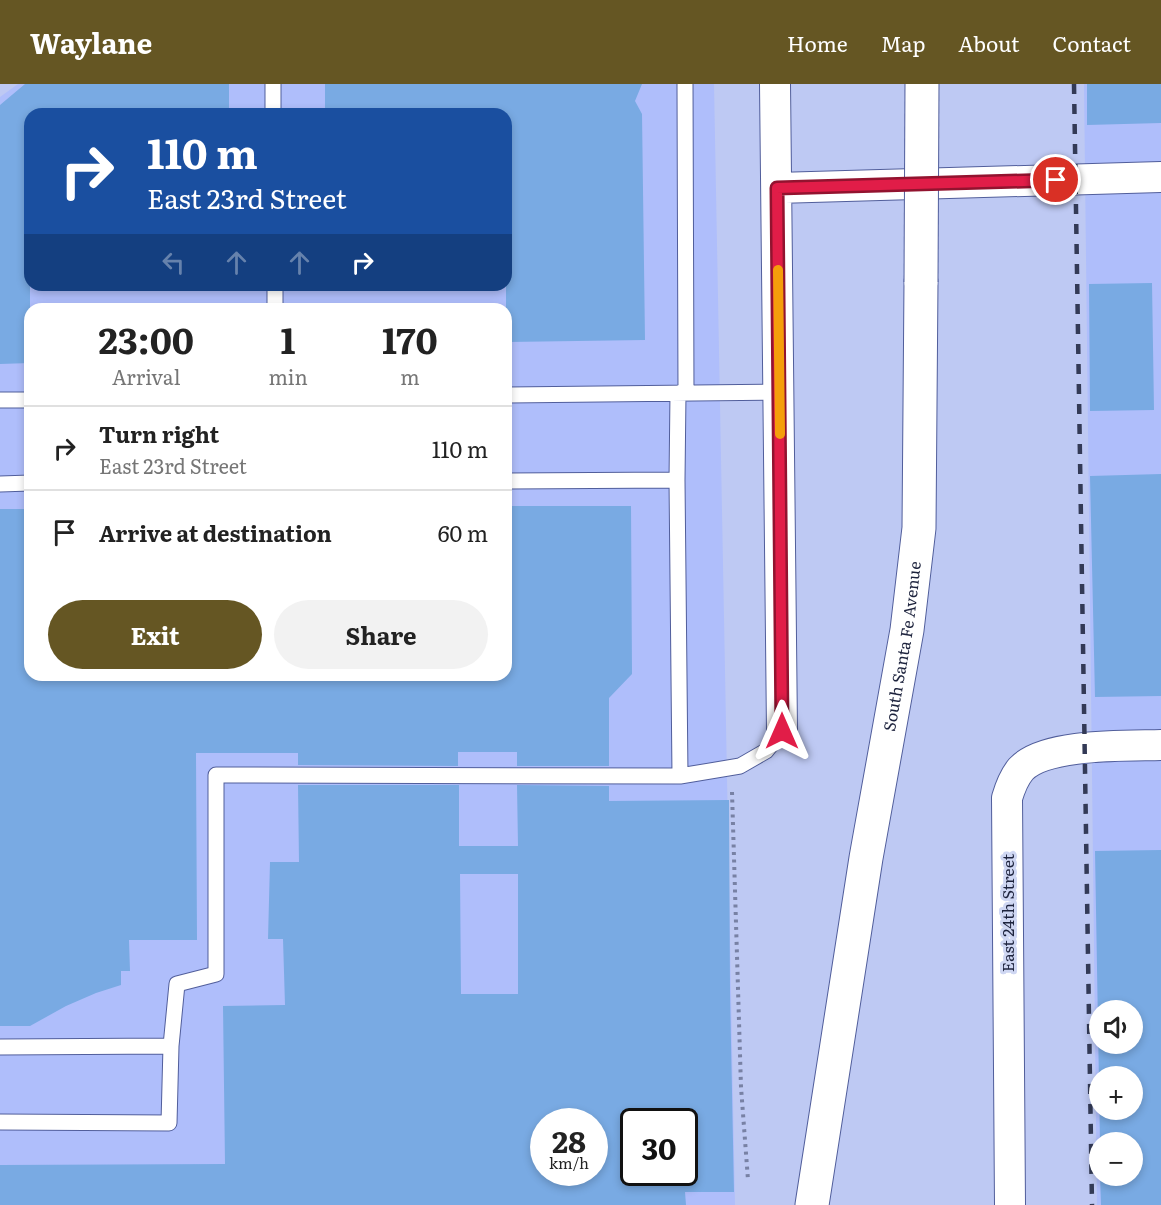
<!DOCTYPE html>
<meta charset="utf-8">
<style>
body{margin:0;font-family:Literata,serif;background:#f2f2f2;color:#222;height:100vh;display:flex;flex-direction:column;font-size:22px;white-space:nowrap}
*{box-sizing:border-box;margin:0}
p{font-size:20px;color:#767676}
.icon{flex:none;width:33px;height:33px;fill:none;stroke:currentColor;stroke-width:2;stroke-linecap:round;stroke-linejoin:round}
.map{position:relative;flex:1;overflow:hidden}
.sheet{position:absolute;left:24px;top:219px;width:488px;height:378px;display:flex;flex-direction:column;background:#fff;border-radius:18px;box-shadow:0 3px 9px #0003}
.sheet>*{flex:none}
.top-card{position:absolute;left:24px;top:24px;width:488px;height:183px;border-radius:18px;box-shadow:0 3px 9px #0003;background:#1a4fa0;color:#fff;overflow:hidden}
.tools{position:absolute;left:1089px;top:916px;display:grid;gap:12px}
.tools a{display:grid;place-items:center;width:54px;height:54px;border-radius:50%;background:#fff;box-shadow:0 3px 9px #0003;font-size:30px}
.speed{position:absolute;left:530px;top:1024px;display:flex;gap:12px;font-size:30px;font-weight:700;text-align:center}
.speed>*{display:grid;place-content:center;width:78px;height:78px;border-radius:50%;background:#fff;box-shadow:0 3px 9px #0003;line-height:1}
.speed small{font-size:15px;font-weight:400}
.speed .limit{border:3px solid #111;border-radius:9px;background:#fff;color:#111}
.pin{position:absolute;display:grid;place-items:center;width:51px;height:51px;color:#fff;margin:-26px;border:3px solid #fff;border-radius:50%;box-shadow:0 2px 6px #0007}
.me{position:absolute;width:66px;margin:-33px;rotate:0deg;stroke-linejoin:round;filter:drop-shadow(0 0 4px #0008)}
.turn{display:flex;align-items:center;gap:21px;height:126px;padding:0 24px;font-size:27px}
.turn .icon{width:78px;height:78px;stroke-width:2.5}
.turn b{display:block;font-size:42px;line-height:51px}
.lanes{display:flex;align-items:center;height:57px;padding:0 24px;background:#0003;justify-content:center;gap:30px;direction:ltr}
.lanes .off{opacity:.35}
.eta{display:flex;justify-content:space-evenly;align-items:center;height:102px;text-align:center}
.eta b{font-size:36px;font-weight:700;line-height:42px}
.primary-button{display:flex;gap:12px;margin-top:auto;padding:12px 24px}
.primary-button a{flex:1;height:69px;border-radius:36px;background:#655623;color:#fff;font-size:24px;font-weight:700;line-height:69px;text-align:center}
.primary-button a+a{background:#f2f2f2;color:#222}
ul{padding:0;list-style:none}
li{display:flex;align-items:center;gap:18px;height:84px;padding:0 24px;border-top:2px solid #e0e0e0}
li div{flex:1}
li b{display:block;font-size:22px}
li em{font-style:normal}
header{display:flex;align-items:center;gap:36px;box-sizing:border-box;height:84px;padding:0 30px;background:#655623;color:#fff}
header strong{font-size:28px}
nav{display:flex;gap:33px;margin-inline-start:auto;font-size:21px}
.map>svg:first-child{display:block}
.built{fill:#afbefb;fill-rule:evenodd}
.building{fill:#79aae3;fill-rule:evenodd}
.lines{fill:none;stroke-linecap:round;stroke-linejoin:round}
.service-casing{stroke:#515e9b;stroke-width:17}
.minor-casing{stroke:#515e9b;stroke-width:32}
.secondary-casing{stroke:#515e9b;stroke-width:35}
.path{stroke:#7881a4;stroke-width:4;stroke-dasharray:3 4.5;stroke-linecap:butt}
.service{stroke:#fff;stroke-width:15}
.minor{stroke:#fff;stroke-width:30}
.secondary{stroke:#fff;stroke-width:33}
.rail{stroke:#333a56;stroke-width:4.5;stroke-dasharray:10 10;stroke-linecap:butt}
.secondary-bridge-casing{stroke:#515e9b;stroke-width:35;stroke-linecap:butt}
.secondary-bridge{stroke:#fff;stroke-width:33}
.route-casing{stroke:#92132f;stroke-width:15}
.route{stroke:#e11d48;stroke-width:10}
.slow{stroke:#f59e0b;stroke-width:10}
.labels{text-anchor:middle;stroke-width:6;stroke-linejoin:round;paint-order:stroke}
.street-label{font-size:16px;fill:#1d233d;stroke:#cfd7f3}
</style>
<header>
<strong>Waylane</strong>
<nav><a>Home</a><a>Map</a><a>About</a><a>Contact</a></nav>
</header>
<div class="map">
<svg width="1161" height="1121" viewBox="0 0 1161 1121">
<rect width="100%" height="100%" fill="#bec9f3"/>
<path class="built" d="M 18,0 L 714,0 L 735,1121 L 0,1121 L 0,13 ZM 30,30 L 506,30 L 506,201 L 30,201 ZM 30,225 L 506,225 L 506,591 L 30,591 ZM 543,1038 L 594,1038 L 594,1089 L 543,1089 ZM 633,1038 L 684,1038 L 684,1089 L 633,1089 Z
M 1084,0 L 1161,0 L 1161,1121 L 1097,1121 ZM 1100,927 L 1132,927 L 1132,960 L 1100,960 ZM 1100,993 L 1132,993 L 1132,1026 L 1100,1026 ZM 1100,1059 L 1132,1059 L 1132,1092 L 1100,1092 Z"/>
<path class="building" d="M 25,0 L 229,0 L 229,30 L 30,30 L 30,279 L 0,280 L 0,21 Z
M 325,0 L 642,0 L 635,17 L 642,30 L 645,256 L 506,258 L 506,30 L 325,30 Z
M 1087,0 L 1161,0 L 1161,39 L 1087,41 Z
M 1152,199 L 1154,326 L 1090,327 L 1089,200 Z
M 1161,390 L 1161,612 L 1095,613 L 1090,392 Z
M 506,422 L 631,422 L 632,590 L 609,614 L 609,682 L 517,682 L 517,668 L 458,668 L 458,682 L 298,681 L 298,669 L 196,669 L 197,856 L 129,856 L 130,887 L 121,887 L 121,901 L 96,909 L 66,922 L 30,942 L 0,942 L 0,425 L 30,425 L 30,591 L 506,591 Z
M 298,701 L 459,701 L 459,762 L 518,762 L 517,701 L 609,702 L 609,717 L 729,716 L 730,907 L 734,1108 L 685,1108 L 686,1121 L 0,1121 L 0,1081 L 225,1080 L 223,922 L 285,921 L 283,855 L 268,855 L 270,778 L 299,778 ZM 460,790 L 518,790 L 518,910 L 461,910 ZM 543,1038 L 594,1038 L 594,1089 L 543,1089 ZM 633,1038 L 684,1038 L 684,1089 L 633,1089 Z
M 1161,766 L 1161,1121 L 1101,1121 L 1100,1092 L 1132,1092 L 1132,1059 L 1100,1059 L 1095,767 ZM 1100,927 L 1132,927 L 1132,960 L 1100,960 ZM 1100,993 L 1132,993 L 1132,1026 L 1100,1026 Z"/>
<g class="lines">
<defs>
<path id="service" d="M 273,0 L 273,30
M 685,0 L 686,309
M 275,201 L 275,225
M 506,311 L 779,308
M 0,316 L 30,316
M 506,397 L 677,396
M 0,400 L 30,399
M 680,692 L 740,682 L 766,667 L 782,647
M 0,963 L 171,962
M 0,1038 L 169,1039 L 171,962 L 177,900 L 216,890 L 216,691 L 680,692 L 677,396 L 678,309"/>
<path id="minor" d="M 775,0 L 782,647
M 777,104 L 1161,93
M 1010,1121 L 1007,714 C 1010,704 1014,693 1021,685 C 1045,659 1127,662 1161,661"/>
<g id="secondary">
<path id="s1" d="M 812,1121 L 866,774 L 907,546 L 919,444 L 921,198"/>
</g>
</defs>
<use href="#service" class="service-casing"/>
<use href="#minor" class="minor-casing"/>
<use href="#secondary" class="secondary-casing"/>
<path class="path" d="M 732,708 L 741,1003 L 748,1096"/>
<use href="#service" class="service"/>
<use href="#minor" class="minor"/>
<use href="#secondary" class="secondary"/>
<path class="rail" d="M 1074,0 L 1092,1121"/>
<defs>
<path id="secondary-bridge" d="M 921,198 L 922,0"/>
</defs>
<use href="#secondary-bridge" class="secondary-bridge-casing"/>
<use href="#secondary-bridge" class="secondary-bridge"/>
</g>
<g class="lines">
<defs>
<path id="route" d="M 782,647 L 777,104 L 1056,96"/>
</defs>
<use href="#route" class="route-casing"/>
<use href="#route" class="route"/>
<path class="slow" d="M 778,186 L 780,350"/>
</g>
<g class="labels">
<g class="street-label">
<text dy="6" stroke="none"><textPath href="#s1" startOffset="566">South Santa Fe Avenue</textPath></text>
<text transform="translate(1008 829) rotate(-90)" y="6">East 24th Street</text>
</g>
</g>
</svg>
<div class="tools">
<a><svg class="icon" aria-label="sound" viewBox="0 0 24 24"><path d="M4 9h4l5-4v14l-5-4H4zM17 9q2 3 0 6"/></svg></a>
<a>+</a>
<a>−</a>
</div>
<div class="speed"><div>28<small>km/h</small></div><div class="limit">30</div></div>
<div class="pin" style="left:1056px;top:96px;background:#d93025"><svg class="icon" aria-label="arrive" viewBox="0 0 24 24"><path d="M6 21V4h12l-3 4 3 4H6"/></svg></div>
<svg class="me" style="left:782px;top:647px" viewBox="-20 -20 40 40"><path d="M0-17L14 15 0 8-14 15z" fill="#e11d48" stroke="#fff" stroke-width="4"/></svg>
<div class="top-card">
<div class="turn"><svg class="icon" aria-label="right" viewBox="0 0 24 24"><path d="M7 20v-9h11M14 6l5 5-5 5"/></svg><div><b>110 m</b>East 23rd Street</div></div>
<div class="lanes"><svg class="icon off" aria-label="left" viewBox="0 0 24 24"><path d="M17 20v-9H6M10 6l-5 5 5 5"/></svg><svg class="icon off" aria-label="ahead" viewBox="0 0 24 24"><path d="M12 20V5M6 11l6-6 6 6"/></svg><svg class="icon off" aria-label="ahead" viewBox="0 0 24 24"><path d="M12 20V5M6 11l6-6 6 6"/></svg><svg class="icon" aria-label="right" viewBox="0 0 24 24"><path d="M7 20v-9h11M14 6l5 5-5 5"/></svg></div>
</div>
<section class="sheet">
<div class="eta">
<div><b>23:00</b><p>Arrival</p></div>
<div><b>1</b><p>min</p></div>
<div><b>170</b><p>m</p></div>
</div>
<ul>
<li><svg class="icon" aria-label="right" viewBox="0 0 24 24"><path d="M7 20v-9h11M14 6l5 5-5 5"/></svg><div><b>Turn right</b><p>East 23rd Street</p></div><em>110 m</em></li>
<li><svg class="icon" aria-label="arrive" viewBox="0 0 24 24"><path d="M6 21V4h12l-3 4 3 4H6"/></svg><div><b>Arrive at destination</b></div><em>60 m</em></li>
</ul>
<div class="primary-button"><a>Exit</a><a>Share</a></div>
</section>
</div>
